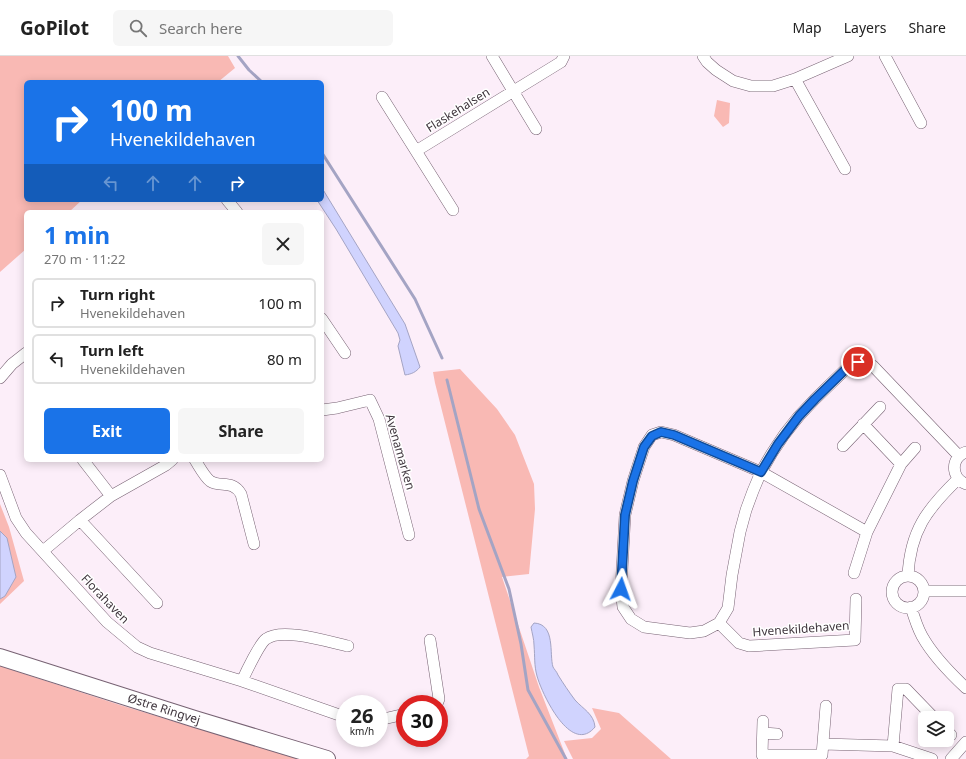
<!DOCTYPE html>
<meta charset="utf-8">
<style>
body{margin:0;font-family:"Noto Sans",sans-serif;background:#f6f6f6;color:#222;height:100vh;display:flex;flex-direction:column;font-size:15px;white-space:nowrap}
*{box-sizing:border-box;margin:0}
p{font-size:13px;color:#767676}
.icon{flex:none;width:22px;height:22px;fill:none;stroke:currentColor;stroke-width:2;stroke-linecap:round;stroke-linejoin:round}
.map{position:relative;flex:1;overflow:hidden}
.details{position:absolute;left:24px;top:154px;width:300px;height:252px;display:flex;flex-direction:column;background:#fff;border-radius:6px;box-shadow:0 2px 10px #0003}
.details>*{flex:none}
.top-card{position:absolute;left:24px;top:24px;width:300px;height:122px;border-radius:6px;box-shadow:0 2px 10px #0003;background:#1a73e8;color:#fff;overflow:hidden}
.controls{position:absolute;left:918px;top:655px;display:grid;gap:8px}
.controls a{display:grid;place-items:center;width:36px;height:36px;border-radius:6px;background:#fff;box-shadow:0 2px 10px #0003;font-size:20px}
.speed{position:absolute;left:336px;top:639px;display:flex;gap:8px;font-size:20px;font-weight:700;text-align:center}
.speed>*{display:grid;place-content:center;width:52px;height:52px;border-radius:50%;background:#fff;box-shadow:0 2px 10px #0003;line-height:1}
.speed small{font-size:10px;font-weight:400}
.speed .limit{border:6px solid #d22;background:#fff;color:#111}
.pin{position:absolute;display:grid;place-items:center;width:34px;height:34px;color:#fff;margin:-17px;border:2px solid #fff;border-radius:50%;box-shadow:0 1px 4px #0007}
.me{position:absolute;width:44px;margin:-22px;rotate:4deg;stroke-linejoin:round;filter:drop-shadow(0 0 3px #0008)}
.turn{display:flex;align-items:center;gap:14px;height:84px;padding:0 20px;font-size:18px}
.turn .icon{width:52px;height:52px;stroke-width:2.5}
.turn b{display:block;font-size:28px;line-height:34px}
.lanes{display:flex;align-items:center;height:38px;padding:0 20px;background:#0003;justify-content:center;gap:20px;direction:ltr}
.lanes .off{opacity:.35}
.round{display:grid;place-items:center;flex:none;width:42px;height:42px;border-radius:6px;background:#f6f6f6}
.headline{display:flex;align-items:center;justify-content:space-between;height:68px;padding:0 20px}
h1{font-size:24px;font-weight:700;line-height:30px;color:#1a73e8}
.button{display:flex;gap:8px;margin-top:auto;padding:8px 20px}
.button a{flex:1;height:46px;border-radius:6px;background:#1a73e8;color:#fff;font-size:16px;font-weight:700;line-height:46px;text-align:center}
.button a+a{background:#f6f6f6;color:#222}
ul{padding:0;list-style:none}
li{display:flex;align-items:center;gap:12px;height:50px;margin:0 8px 6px;padding:0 12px;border:2px solid #e0e0e0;border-radius:6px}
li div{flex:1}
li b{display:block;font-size:15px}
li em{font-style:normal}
header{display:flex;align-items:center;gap:24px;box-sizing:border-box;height:56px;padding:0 20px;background:#fff;border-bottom:1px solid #e0e0e0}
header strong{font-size:19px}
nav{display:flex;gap:22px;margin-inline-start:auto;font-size:14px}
.search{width:280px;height:36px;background:#f6f6f6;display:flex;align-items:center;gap:10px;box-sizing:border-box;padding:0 14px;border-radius:6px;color:#767676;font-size:15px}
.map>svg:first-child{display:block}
.green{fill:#f9b9b4}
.water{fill:#d0d3fe;stroke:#a4a4c4}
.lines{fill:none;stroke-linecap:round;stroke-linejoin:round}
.stream{stroke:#a4a4c4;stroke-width:3}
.street-casing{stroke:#776273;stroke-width:12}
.secondary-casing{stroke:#776273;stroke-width:18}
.street{stroke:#fff;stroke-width:11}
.secondary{stroke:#fff;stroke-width:16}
.route-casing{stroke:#114b97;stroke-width:10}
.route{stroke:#1a73e8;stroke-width:7}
.labels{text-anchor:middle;stroke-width:3;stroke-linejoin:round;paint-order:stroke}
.street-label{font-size:12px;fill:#3f353d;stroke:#fff}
</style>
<header>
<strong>GoPilot</strong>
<div class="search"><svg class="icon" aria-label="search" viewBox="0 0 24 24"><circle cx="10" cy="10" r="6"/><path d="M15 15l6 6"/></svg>Search here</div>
<nav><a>Map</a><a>Layers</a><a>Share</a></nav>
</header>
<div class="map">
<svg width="966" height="703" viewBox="0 0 966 703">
<rect width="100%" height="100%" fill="#fceef9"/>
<path class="green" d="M 0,0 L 228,0 L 235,12 L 218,26 L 26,26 L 26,144 L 82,144 L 69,156 L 26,156 L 26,193 L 0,216 Z
M 717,44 L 730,47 L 729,67 L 723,71 L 714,60 Z
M 460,313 L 497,353 L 515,379 L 534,428 L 535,453 L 529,518 L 502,521 L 539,631 L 567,703 L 526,703 L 529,700 L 435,327 L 433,316 Z
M 0,448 L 9,471 L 24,525 L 0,548 L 0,543 L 5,540 L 7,482 L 0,475 Z
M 0,610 L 120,649 L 298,703 L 0,703 Z
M 592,652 L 619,657 L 671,703 L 573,703 L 564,685 L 592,682 L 601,673 Z"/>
<path class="water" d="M 322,132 L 405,268 L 420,311 C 416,316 412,318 405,319 L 398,290 L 400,284 L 398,277 L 336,173 L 317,144 L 322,144 Z
M 0,475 L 7,482 L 16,521 L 5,540 L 0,543 Z
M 534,567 C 556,568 549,598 553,611 C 554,613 557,616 558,619 C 563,627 569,636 575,644 C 583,653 594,658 595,671 C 571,700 542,638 537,620 C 534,609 535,601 534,589 C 534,583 532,577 531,571 Z"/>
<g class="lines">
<path class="stream" d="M 238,0 L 249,14 L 262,26
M 322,97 L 415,243 L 442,302
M 447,324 L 479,453 L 509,533 L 521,588 L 528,634 L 566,703"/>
<defs>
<path id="street" d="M 492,0 L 536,73
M 703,0 L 707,6 L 716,14 L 733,25 L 751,30 L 773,30 L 795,23 L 848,0
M 885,0 L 921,67
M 795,23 L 845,113
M 382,41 L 453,154
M 416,95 L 561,6 L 564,0
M 227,144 L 237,156
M 322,263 L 345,297
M 0,322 L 12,308 L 26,297
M 322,354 L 337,352 L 370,344 L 379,363 L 409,479
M 863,368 L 901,408
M 843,390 L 880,351
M 966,396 C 950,402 951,422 966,428
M 83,404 L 111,440
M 195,404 C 199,410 204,420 210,425 C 220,432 232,423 241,438 L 254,488
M 0,419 L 16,462 L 26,477 L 107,566 L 137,591 L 150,597 L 242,625 L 345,661
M 80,464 L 157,547
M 867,476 L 761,416 L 674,379 L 661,376 L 652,379 L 644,391 L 633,425 L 625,459 L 621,533 L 623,551 L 631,563 L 644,571 L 690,577 L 704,575 L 719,567 L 728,552 L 732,519 L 740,476 L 746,454 L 753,435 L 761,416 L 772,397 L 784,379 L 799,360 L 815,343 L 849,310 L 858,306 L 866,306 L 873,310 L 959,400
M 43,495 L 80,464 L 111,440 L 166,409 L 172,404
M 854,517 L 867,476 L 901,408 L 915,392
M 908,520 C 910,475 927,453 958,423
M892 536a16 16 0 1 1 32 0a16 16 0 1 1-32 0Z
M 924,535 L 966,535
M 911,551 C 914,561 917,571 922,580 C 932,598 951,618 966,632
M 719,567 L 739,587 L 749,590 L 855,584 L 856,543
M 430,584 L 439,643 L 437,648
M 242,625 C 246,616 260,587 266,583 C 282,571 329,586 348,590
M 379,664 L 405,658
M 763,665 L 762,699 L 822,699 L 826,650
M 947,675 L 951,679
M 763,677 L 777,678
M 823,688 L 893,690 L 932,703
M 893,690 L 898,633 L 906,633 L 934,662
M 951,703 L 966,686"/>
<g id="secondary">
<path id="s1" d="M 0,601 L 195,663 L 327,703"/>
</g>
</defs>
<use href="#street" class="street-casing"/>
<use href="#secondary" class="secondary-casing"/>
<use href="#street" class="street"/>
<use href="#secondary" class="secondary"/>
</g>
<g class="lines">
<defs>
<path id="route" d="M 621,533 L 625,459 L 633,425 L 644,391 L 652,380 L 661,376 L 674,379 L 761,416 L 778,388 L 799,360 L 815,343 L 849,310 L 858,306"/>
</defs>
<use href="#route" class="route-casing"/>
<use href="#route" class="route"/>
</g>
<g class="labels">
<g class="street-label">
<text transform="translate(458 54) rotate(-32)" y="4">Flaskehalsen</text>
<text transform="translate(400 396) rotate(74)" y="4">Avenamarken</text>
<text transform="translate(105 543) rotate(46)" y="4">Florahaven</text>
<text transform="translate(801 573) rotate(-4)" y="4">Hvenekildehaven</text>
<text dy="4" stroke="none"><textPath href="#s1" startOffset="172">Østre Ringvej</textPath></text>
</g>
</g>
</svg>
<div class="controls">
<a><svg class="icon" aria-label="layers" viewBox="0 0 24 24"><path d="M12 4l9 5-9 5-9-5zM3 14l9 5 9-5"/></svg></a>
</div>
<div class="speed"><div>26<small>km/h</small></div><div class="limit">30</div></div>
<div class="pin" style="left:858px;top:306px;background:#d93025"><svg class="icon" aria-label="arrive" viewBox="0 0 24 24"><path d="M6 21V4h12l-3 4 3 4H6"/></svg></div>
<svg class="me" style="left:621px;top:533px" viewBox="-20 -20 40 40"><path d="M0-17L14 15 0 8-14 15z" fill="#1a73e8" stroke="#fff" stroke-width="4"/></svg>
<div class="top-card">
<div class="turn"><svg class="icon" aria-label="right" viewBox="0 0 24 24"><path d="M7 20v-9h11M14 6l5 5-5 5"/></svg><div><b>100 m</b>Hvenekildehaven</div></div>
<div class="lanes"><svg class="icon off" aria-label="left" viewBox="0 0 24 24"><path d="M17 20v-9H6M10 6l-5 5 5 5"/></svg><svg class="icon off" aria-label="ahead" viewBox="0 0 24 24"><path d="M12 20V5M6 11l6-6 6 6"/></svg><svg class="icon off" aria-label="ahead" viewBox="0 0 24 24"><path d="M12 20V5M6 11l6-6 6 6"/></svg><svg class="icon" aria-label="right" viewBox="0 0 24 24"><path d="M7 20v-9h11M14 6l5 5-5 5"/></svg></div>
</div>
<section class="details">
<div class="headline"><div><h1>1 min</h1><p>270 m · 11:22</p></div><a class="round"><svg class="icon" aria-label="close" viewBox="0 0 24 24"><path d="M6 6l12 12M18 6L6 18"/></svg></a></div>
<ul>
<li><svg class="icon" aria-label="right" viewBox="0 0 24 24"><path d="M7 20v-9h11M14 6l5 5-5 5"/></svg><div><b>Turn right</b><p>Hvenekildehaven</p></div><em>100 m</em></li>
<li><svg class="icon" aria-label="left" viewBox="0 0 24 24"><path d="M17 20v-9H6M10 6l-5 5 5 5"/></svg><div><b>Turn left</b><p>Hvenekildehaven</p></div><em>80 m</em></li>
</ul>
<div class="button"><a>Exit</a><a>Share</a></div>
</section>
</div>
